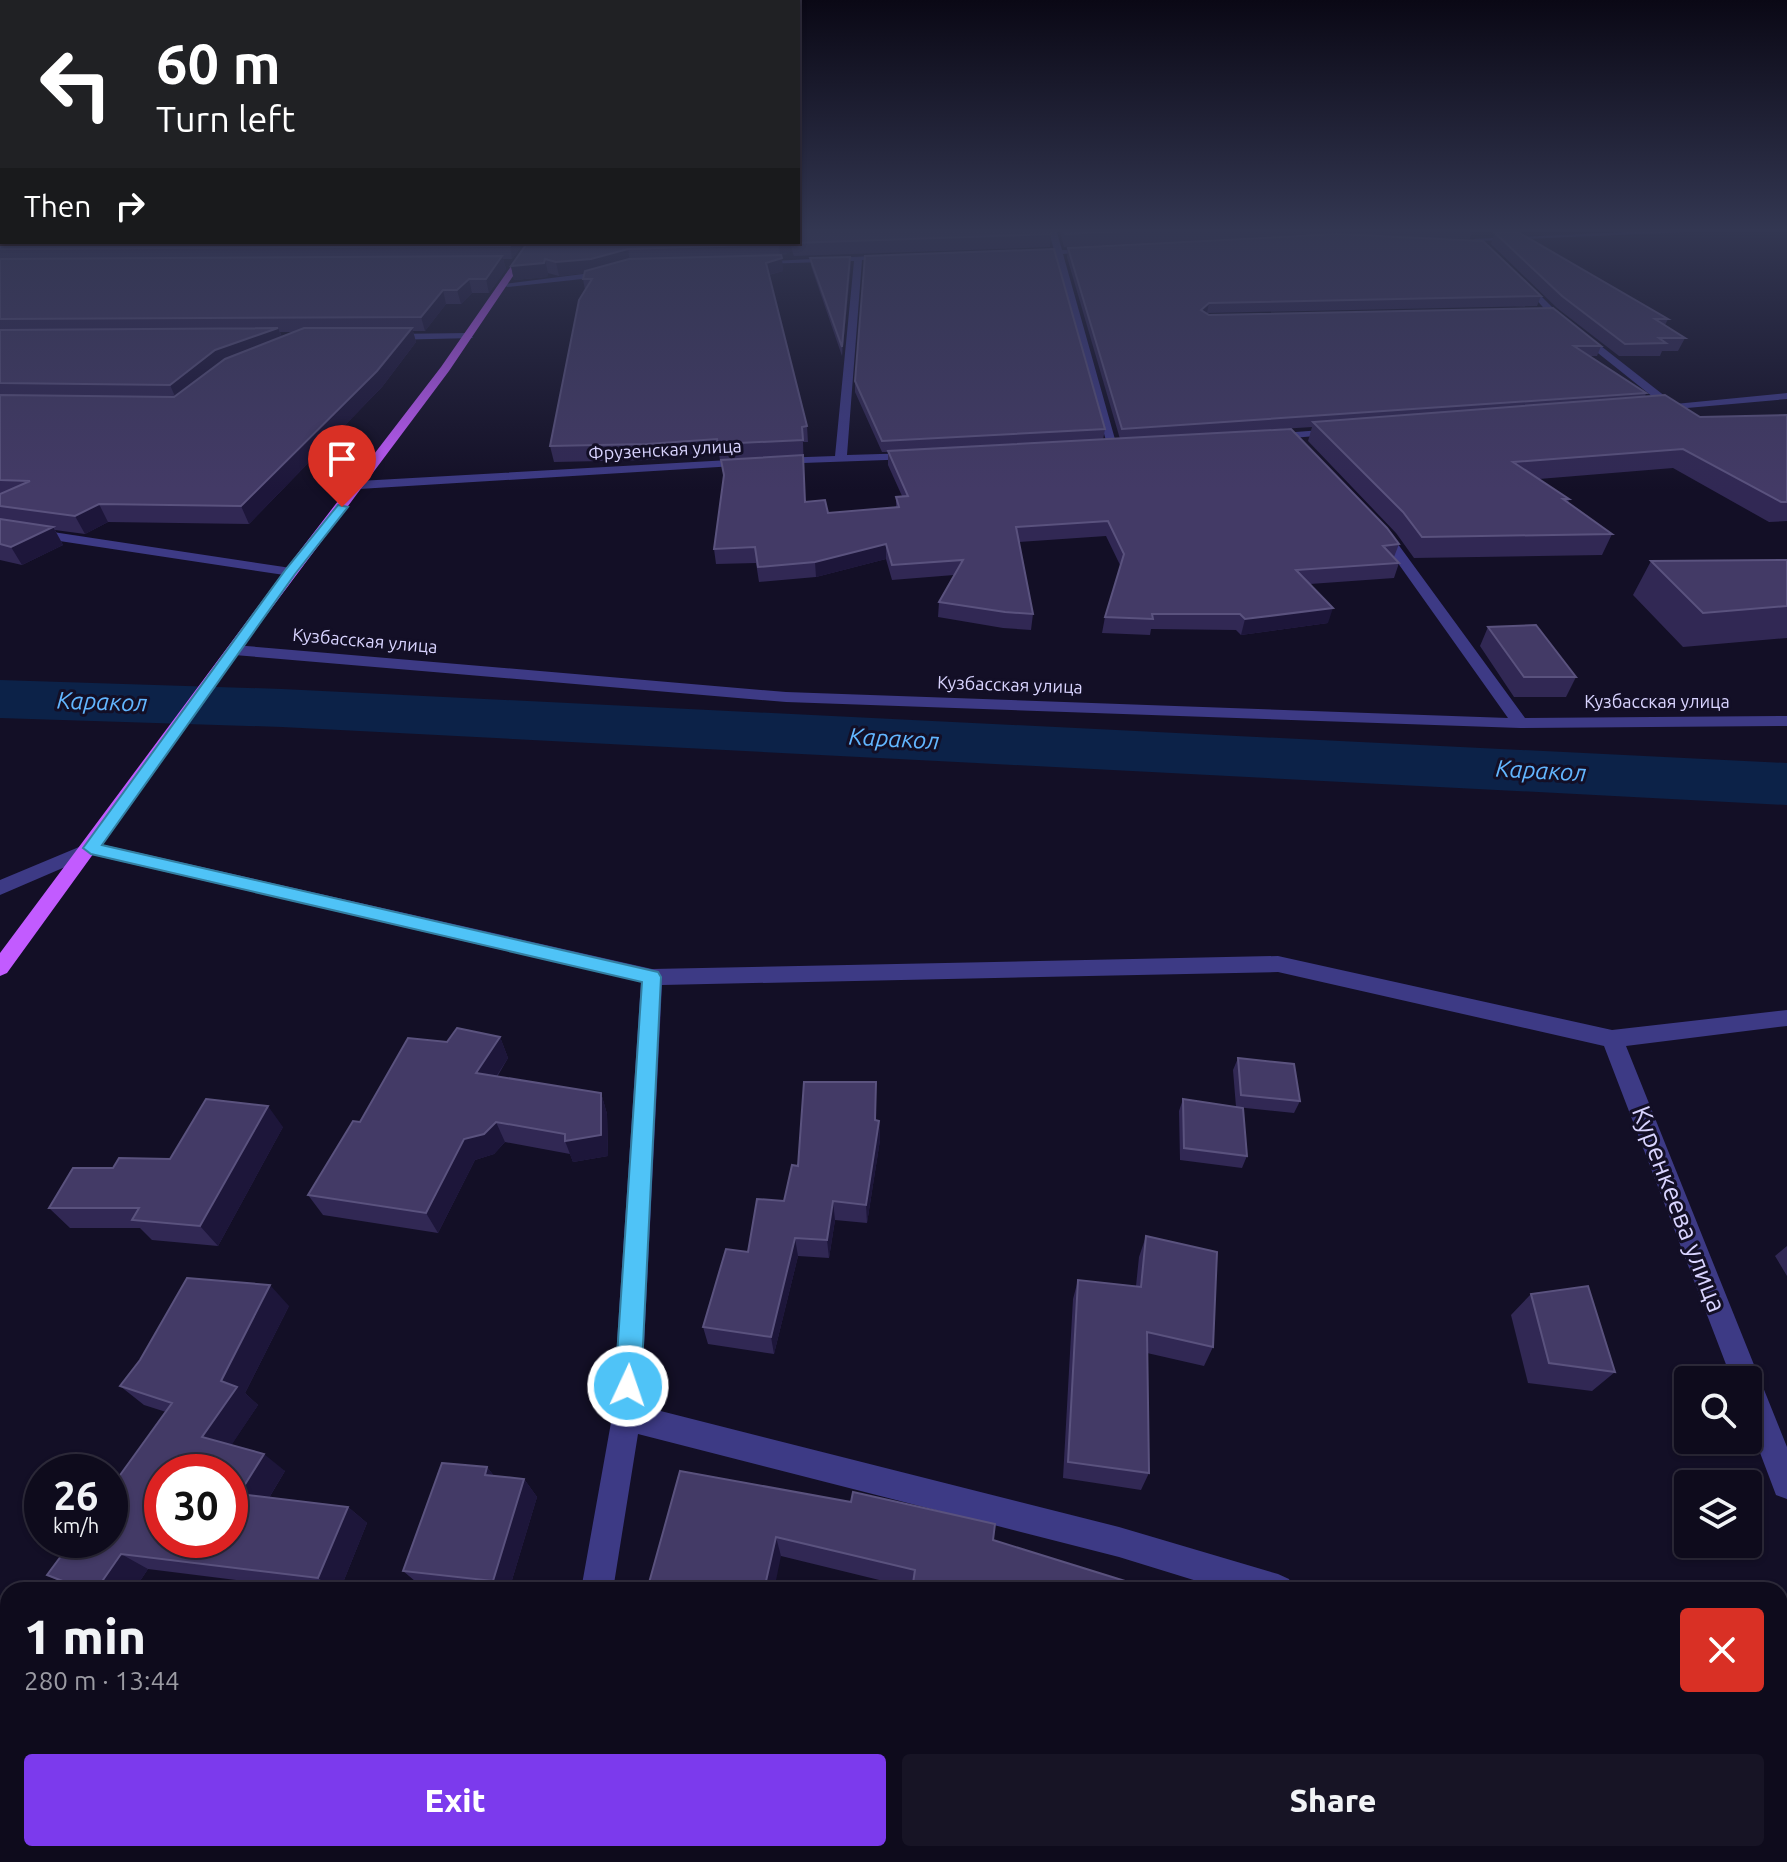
<!DOCTYPE html>
<meta charset="utf-8">
<style>
body{margin:0;font-family:Ubuntu,sans-serif;background:#171425;color:#f1f3f6;height:100vh;display:flex;flex-direction:column;font-size:30px;white-space:nowrap}
*{box-sizing:border-box;margin:0}
p{font-size:26px;color:#9b9ba3}
.icon{flex:none;width:44px;height:44px;fill:none;stroke:currentColor;stroke-width:2;stroke-linecap:round;stroke-linejoin:round}
.map{position:relative;flex:1;overflow:hidden}
.sheet{position:absolute;left:0px;top:1582px;width:1788px;height:280px;display:flex;flex-direction:column;background:#0e0b1c;border-radius:24px 24px 0 0;box-shadow:0 2px 6px #0004,0 0 0 2px #2e2b3b}
.sheet>*{flex:none}
.top-card{position:absolute;left:0px;top:0px;width:800px;height:244px;box-shadow:0 2px 6px #0004,0 0 0 2px #2e2b3b;background:#202124;color:#fff;overflow:hidden}
.tools{position:absolute;left:1674px;top:1366px;display:grid;gap:16px}
.tools a{display:grid;place-items:center;width:88px;height:88px;border-radius:8px;background:#0e0b1c;box-shadow:0 2px 6px #0004,0 0 0 2px #2e2b3b;font-size:40px}
.speed{position:absolute;left:24px;top:1454px;display:flex;gap:16px;font-size:40px;font-weight:700;text-align:center}
.speed>*{display:grid;place-content:center;width:104px;height:104px;border-radius:50%;background:#0e0b1c;box-shadow:0 2px 6px #0004,0 0 0 2px #2e2b3b;line-height:1}
.speed small{font-size:20px;font-weight:400}
.speed .limit{border:12px solid #d22;background:#fff;color:#111}
.pin{position:absolute;display:grid;place-items:center;width:68px;height:68px;color:#fff;margin:-82px -34px;border-radius:50% 50% 50% 0;rotate:-45deg;box-shadow:0 0 8px #0007}
.pin .icon{rotate:45deg}
.me{position:absolute;width:88px;margin:-44px;rotate:3deg;stroke-linejoin:round;filter:drop-shadow(0 0 6px #0008)}
.turn{display:flex;align-items:center;gap:28px;height:168px;padding:0 24px;font-size:36px}
.turn .icon{width:104px;height:104px;stroke-width:2.5}
.turn b{display:block;font-size:56px;line-height:68px}
.then{display:flex;align-items:center;height:76px;padding:0 24px;background:#0003;gap:16px;font-size:30px}
.round{display:grid;place-items:center;flex:none;width:84px;height:84px;border-radius:8px;background:#171425}
.head{display:flex;align-items:center;justify-content:space-between;height:136px;padding:0 24px}
h1{font-size:48px;font-weight:800;line-height:60px}
.primary-button{display:flex;gap:16px;margin-top:auto;padding:16px 24px}
.primary-button a{flex:1;height:92px;border-radius:8px;background:#7c3aed;color:#fff;font-size:32px;font-weight:800;line-height:92px;text-align:center}
.primary-button a+a{background:#171425;color:#f1f3f6}
.map>svg:first-child{display:block}
.lines{fill:none;stroke-linecap:round;stroke-linejoin:round}
.river{fill:#0c2248;fill-rule:evenodd}
.minor{fill:#3d3a85;fill-rule:evenodd}
.major{fill:#c25bff;fill-rule:evenodd}
.wall{fill:#312854;fill-rule:evenodd}
.shaded-wall{fill:#1d163a}
.building{fill:#433a66;stroke:#5a527e;stroke-width:2;fill-rule:evenodd}
.route{fill:#4fc3f7;stroke:#337fa1;stroke-width:2}
.labels{text-anchor:middle;stroke-width:6;stroke-linejoin:round;paint-order:stroke}
.far-street-label{font-size:18px;fill:#d9d4ff;stroke:#130f26}
.water-label{font-size:24px;font-style:italic;fill:#62b6ff;stroke:#130f26}
.near-street-label{font-size:26px;fill:#d9d4ff;stroke:#130f26}
</style>
<div class="map">
<svg width="1787" height="1862" viewBox="0 0 1787 1862">
<rect width="100%" height="100%" fill="#130f26"/>
<g class="lines">
<path class="river" d="M 0,680 L 282,689 L 1787,763 L 1787,805 L 282,727 L 0,718 Z"/>
<path class="minor" d="M 1048,229 L 1056,229 L 1062,250 L 1098,251 L 1063,254 L 1118,450 L 1108,448 L 1055,255 L 1026,253 L 1054,250 Z
M 1690,229 L 1758,229 L 1477,241 L 1473,239 Z
M 1365,234 L 1425,235 L 1469,243 L 1465,245 L 1425,239 L 1362,238 Z
M 893,255 L 890,259 L 862,260 L 847,455 L 914,453 L 920,456 L 914,459 L 775,464 L 775,460 L 779,458 L 835,456 L 854,261 L 758,264 L 754,262 Z
M 607,271 L 610,276 L 507,287 L 503,284 Z
M 1518,279 L 1524,279 L 1555,310 L 1675,404 L 1787,393 L 1787,399 L 1653,411 L 1653,407 L 1663,405 L 1549,314 Z
M 470,333 L 473,338 L 390,340 L 385,337 L 390,334 Z
M 1334,429 L 1340,432 L 1338,434 L 1270,440 L 1264,437 L 1270,434 Z
M 747,459 L 751,461 L 751,465 L 359,489 L 353,485 L 359,481 Z
M 0,524 L 291,568 L 298,572 L 291,576 L 0,532 Z
M 1379,524 L 1384,525 L 1525,718 L 1787,716 L 1787,726 L 1520,728 L 786,702 L 234,655 L 226,650 L 234,645 L 786,692 L 1508,718 L 1373,528 Z
M 91,842 L 652,969 L 1278,956 L 1612,1030 L 1787,1010 L 1787,1026 L 1626,1046 L 1787,1447 L 1787,1499 L 1776,1495 L 1748,1421 L 1748,1380 L 1732,1380 L 1604,1046 L 1278,972 L 662,985 L 641,1406 L 1119,1527 L 1278,1574 L 1289,1579 L 1294,1590 L 1226,1590 L 1119,1557 L 638,1434 L 613,1590 L 581,1590 L 612,1417 L 641,982 L 93,855 L 0,895 L 0,880 Z
M 1780,1726 L 1787,1728 L 1787,1762 L 1780,1760 Z
M 534,1854 L 570,1854 L 568,1862 L 532,1862 Z"/>
<path class="major" d="M 528,242 L 536,242 L 449,371 L 259,625 L 7,973 L 0,976 L 0,953 L 285,570 L 441,367 Z"/>
</g>
<path class="wall" d="M 0,229 L 524,242 L 512,259 L 503,259 L 506,269 L 489,293 L 472,293 L 461,304 L 446,304 L 425,331 L 413,331 L 416,342 L 382,387 L 249,524 L 108,522 L 85,534 L 55,530 L 63,545 L 22,565 L 0,560 ZM 280,332 L 295,332 L 282,337 Z
M 1059,229 L 1515,229 L 1472,232 L 1470,239 L 1320,234 L 1064,247 Z
M 1495,233 L 1668,319 L 1665,325 L 1685,338 L 1678,351 L 1662,351 L 1660,356 L 1619,356 L 1557,308 L 1491,244 Z
M 1051,234 L 1050,247 L 794,256 L 792,251 L 781,256 L 783,271 L 769,275 L 807,426 L 808,442 L 803,442 L 805,501 L 828,513 L 896,507 L 896,497 L 902,496 L 888,465 L 888,452 L 882,452 L 855,392 L 855,381 L 1105,429 L 1103,440 L 1120,439 L 1067,257 L 1068,248 L 1541,296 L 1537,306 L 1206,313 L 1209,315 L 1601,346 L 1597,356 L 1590,356 L 1646,393 L 1645,397 L 1700,417 L 1787,415 L 1787,521 L 1769,522 L 1673,468 L 1539,479 L 1569,499 L 1568,503 L 1612,534 L 1602,555 L 1414,558 L 1396,533 L 1308,441 L 1312,427 L 1204,434 L 1399,544 L 1394,557 L 1399,563 L 1394,578 L 1310,584 L 1328,623 L 1241,635 L 1236,630 L 1151,629 L 1150,635 L 1102,633 L 1105,617 L 1121,567 L 1106,536 L 1019,542 L 1033,614 L 1031,630 L 1003,628 L 938,617 L 939,602 L 954,575 L 892,580 L 886,559 L 816,577 L 759,582 L 756,563 L 716,564 L 714,549 L 724,479 L 721,460 L 720,460 L 719,454 L 649,460 L 554,462 L 550,446 L 585,290 L 583,279 L 584,273 L 559,276 L 548,273 L 547,277 L 514,280 L 511,266 L 528,242 L 798,242 Z
M 810,258 L 851,265 L 842,356 L 811,266 Z
M 1787,560 L 1787,638 L 1683,647 L 1633,595 L 1651,561 Z
M 1488,627 L 1576,677 L 1566,697 L 1514,697 L 1480,646 Z
M 500,1037 L 508,1058 L 497,1077 L 601,1093 L 607,1114 L 608,1156 L 573,1162 L 570,1154 L 505,1142 L 494,1154 L 475,1160 L 438,1233 L 323,1215 L 308,1195 L 360,1122 L 447,1042 Z
M 1238,1058 L 1300,1101 L 1294,1113 L 1236,1107 L 1233,1070 Z
M 1183,1099 L 1247,1156 L 1242,1168 L 1180,1160 L 1179,1111 Z
M 876,1101 L 876,1120 L 879,1121 L 880,1140 L 867,1223 L 835,1220 L 829,1258 L 798,1256 L 774,1354 L 708,1344 L 703,1327 L 784,1201 L 798,1166 Z
M 283,1127 L 218,1246 L 152,1240 L 140,1228 L 70,1228 L 49,1208 L 113,1168 L 170,1159 Z
M 1146,1236 L 1213,1347 L 1204,1366 L 1147,1353 L 1149,1473 L 1141,1490 L 1063,1478 L 1073,1299 L 1078,1280 L 1136,1286 L 1139,1257 Z
M 1787,1246 L 1787,1276 L 1775,1256 Z
M 1531,1294 L 1615,1372 L 1592,1391 L 1528,1383 L 1511,1315 Z
M 289,1306 L 245,1393 L 258,1405 L 231,1445 L 285,1471 L 269,1498 L 348,1507 L 367,1523 L 340,1590 L 317,1590 L 148,1569 L 134,1590 L 77,1590 L 47,1575 L 166,1412 L 144,1405 L 120,1386 Z
M 487,1467 L 494,1476 L 524,1479 L 537,1497 L 509,1590 L 458,1590 L 421,1586 L 403,1571 Z
M 851,1502 L 995,1524 L 912,1588 L 781,1556 L 647,1590 Z
M 1299,1854 L 1352,1854 L 1351,1862 L 1317,1862 Z"/>
<path class="shaded-wall" d="M 512,242 L 524,242 L 512,259 L 510,246 Z
M 782,242 L 791,242 L 792,251 L 780,257 L 779,244 Z
M 628,249 L 630,262 L 593,272 L 559,276 L 556,262 Z
M 502,256 L 506,269 L 489,293 L 486,279 Z
M 850,257 L 851,265 L 842,356 L 842,347 Z
M 782,258 L 783,271 L 767,275 L 766,263 Z
M 545,259 L 548,273 L 547,277 L 514,280 L 511,266 Z
M 469,279 L 472,293 L 461,304 L 457,290 Z
M 443,290 L 446,304 L 425,331 L 421,317 Z
M 1209,303 L 1207,313 L 1199,320 L 1201,310 Z
M 278,328 L 284,343 L 177,401 L 170,385 L 215,350 Z
M 412,328 L 416,342 L 382,387 L 249,524 L 241,506 Z
M 717,439 L 719,454 L 649,460 L 647,444 Z
M 99,504 L 108,522 L 85,534 L 75,516 Z
M 53,527 L 63,545 L 22,565 L 11,547 Z
M 886,544 L 886,559 L 816,577 L 815,562 Z
M 1333,608 L 1328,623 L 1241,635 L 1245,619 Z
M 500,1037 L 508,1058 L 485,1094 L 476,1073 Z
M 601,1093 L 607,1114 L 608,1156 L 573,1162 L 565,1141 Z
M 268,1106 L 283,1127 L 218,1246 L 200,1226 Z
M 879,1121 L 880,1140 L 867,1223 L 866,1205 Z
M 496,1122 L 505,1142 L 494,1154 L 475,1160 L 438,1233 L 426,1213 L 464,1139 Z
M 833,1201 L 835,1220 L 829,1258 L 827,1240 Z
M 795,1238 L 798,1256 L 774,1354 L 771,1337 Z
M 270,1285 L 289,1306 L 245,1393 L 258,1405 L 225,1455 L 202,1437 L 221,1381 Z
M 264,1454 L 285,1471 L 261,1511 L 239,1494 Z
M 487,1467 L 501,1485 L 485,1475 Z
M 524,1479 L 537,1497 L 509,1590 L 503,1590 L 493,1581 Z
M 348,1507 L 367,1523 L 340,1590 L 335,1590 L 318,1578 Z
M 776,1537 L 781,1556 L 774,1590 L 764,1590 Z
M 121,1554 L 148,1569 L 134,1590 L 96,1590 Z"/>
<path class="building" d="M 0,229 L 2,229 L 2,242 L 512,242 L 510,246 L 0,249 Z
M 798,229 L 1050,229 L 1051,234 L 793,243 L 793,242 L 798,242 Z
M 1064,229 L 1165,229 L 1065,234 Z
M 1518,232 L 1668,319 L 1655,319 L 1685,338 L 1659,338 L 1666,343 L 1625,344 L 1562,296 L 1495,233 Z
M 1337,234 L 1483,241 L 1541,296 L 1209,303 L 1201,310 L 1209,315 L 1553,308 L 1601,346 L 1574,346 L 1646,393 L 1122,429 L 1068,248 Z
M 528,242 L 782,242 L 779,244 L 628,249 L 591,259 L 556,262 L 545,259 L 544,263 L 511,266 Z
M 1054,249 L 1105,429 L 882,441 L 855,381 L 865,256 Z
M 781,255 L 782,258 L 766,263 L 807,426 L 802,427 L 803,440 L 718,444 L 717,439 L 647,444 L 550,446 L 579,300 L 592,279 L 583,279 L 585,271 L 629,259 Z
M 502,256 L 486,279 L 469,279 L 457,290 L 443,290 L 421,317 L 0,319 L 0,259 Z
M 850,257 L 842,347 L 810,258 Z
M 278,328 L 215,350 L 170,385 L 0,383 L 0,330 Z
M 304,328 L 412,328 L 377,371 L 241,506 L 99,504 L 75,516 L 0,506 L 0,494 L 30,481 L 0,480 L 0,395 L 174,397 L 225,359 Z
M 1665,395 L 1700,417 L 1787,415 L 1787,502 L 1781,502 L 1683,449 L 1513,462 L 1569,499 L 1563,499 L 1612,534 L 1422,537 L 1403,512 L 1313,422 Z
M 1291,429 L 1387,528 L 1399,544 L 1383,546 L 1399,563 L 1296,570 L 1333,608 L 1245,619 L 1240,614 L 1152,614 L 1153,619 L 1105,617 L 1124,554 L 1108,521 L 1016,527 L 1033,614 L 1005,612 L 939,602 L 963,560 L 892,565 L 886,544 L 815,562 L 758,567 L 755,547 L 714,549 L 724,475 L 721,460 L 803,455 L 805,502 L 825,500 L 828,513 L 899,507 L 896,497 L 908,496 L 888,451 Z
M 0,519 L 53,527 L 11,547 L 0,544 Z
M 1787,560 L 1787,606 L 1703,613 L 1651,561 Z
M 1536,625 L 1576,677 L 1524,677 L 1488,627 Z
M 457,1028 L 500,1037 L 476,1073 L 601,1093 L 601,1135 L 565,1141 L 565,1134 L 496,1122 L 484,1134 L 464,1139 L 426,1213 L 308,1195 L 353,1121 L 360,1122 L 408,1038 L 447,1042 Z
M 1238,1058 L 1294,1064 L 1300,1101 L 1241,1095 Z
M 804,1082 L 876,1082 L 875,1120 L 879,1121 L 866,1205 L 833,1201 L 827,1240 L 795,1238 L 771,1337 L 703,1327 L 726,1249 L 748,1252 L 757,1199 L 784,1201 L 792,1165 L 798,1166 Z
M 206,1099 L 268,1106 L 200,1226 L 132,1220 L 139,1208 L 49,1208 L 73,1168 L 113,1168 L 119,1158 L 170,1159 Z
M 1183,1099 L 1243,1108 L 1247,1156 L 1184,1148 Z
M 1146,1236 L 1217,1252 L 1213,1347 L 1147,1332 L 1149,1473 L 1068,1462 L 1078,1280 L 1141,1287 Z
M 187,1278 L 270,1285 L 221,1381 L 237,1387 L 202,1437 L 264,1454 L 239,1494 L 348,1507 L 318,1578 L 121,1554 L 96,1590 L 86,1590 L 47,1575 L 73,1540 L 110,1540 L 110,1489 L 172,1403 L 120,1386 L 140,1360 ZM 162,1472 L 230,1472 L 230,1540 L 162,1540 Z
M 1588,1286 L 1615,1372 L 1549,1363 L 1531,1294 Z
M 442,1463 L 487,1467 L 485,1475 L 524,1479 L 493,1581 L 403,1571 Z
M 680,1471 L 851,1502 L 853,1492 L 995,1524 L 993,1540 L 1138,1585 L 1138,1590 L 912,1590 L 915,1570 L 776,1537 L 764,1590 L 647,1590 Z
M 1329,1854 L 1352,1854 L 1351,1862 L 1347,1862 Z"/>
<linearGradient id="sky" x2="0" y2="1"><stop stop-color="#0a0815"/><stop offset="0.47" stop-color="#333752"/><stop offset="1" stop-color="#333752" stop-opacity="0"/></linearGradient>
<rect width="1787" height="490" fill="url(#sky)"/>
<path class="route" d="M 338,505 L 348,507 L 295,574 L 102,845 L 658,972 L 661,977 L 641,1386 L 637,1395 L 628,1399 L 619,1395 L 615,1386 L 642,982 L 91,854 L 83,848 L 286,569 Z"/>
<g class="labels">
<g class="far-street-label">
<text transform="translate(665 450) rotate(-3)" y="6">Фрузенская улица</text>
<text transform="translate(365 641) rotate(5)" y="6">Кузбасская улица</text>
<text transform="translate(1010 685) rotate(2)" y="6">Кузбасская улица</text>
<text x="1657" y="708">Кузбасская улица</text>
</g>
<g class="water-label">
<text transform="translate(102 702) rotate(2)" y="8">Каракол</text>
<text transform="translate(894 739) rotate(3)" y="8">Каракол</text>
<text transform="translate(1541 771) rotate(3)" y="8">Каракол</text>
</g>
<g class="near-street-label">
<text transform="translate(1679 1209) rotate(69)" y="9">Куренкеева улица</text>
</g>
</g>
</svg>
<div class="tools">
<a><svg class="icon" aria-label="search" viewBox="0 0 24 24"><circle cx="10" cy="10" r="6"/><path d="M15 15l6 6"/></svg></a>
<a><svg class="icon" aria-label="layers" viewBox="0 0 24 24"><path d="M12 4l9 5-9 5-9-5zM3 14l9 5 9-5"/></svg></a>
</div>
<div class="speed"><div>26<small>km/h</small></div><div class="limit">30</div></div>
<div class="pin" style="left:342px;top:507px;background:#d93025"><svg class="icon" aria-label="arrive" viewBox="0 0 24 24"><path d="M6 21V4h12l-3 4 3 4H6"/></svg></div>
<svg class="me" style="left:628px;top:1386px" viewBox="-20 -20 40 40"><circle r="17" fill="#4fc3f7" stroke="#fff" stroke-width="3"/><path d="M0-11L8 9 0 5-8 9z" fill="#fff"/></svg>
<div class="top-card">
<div class="turn"><svg class="icon" aria-label="left" viewBox="0 0 24 24"><path d="M17 20v-9H6M10 6l-5 5 5 5"/></svg><div><b>60 m</b>Turn left</div></div>
<div class="then">Then<svg class="icon" aria-label="right" viewBox="0 0 24 24"><path d="M7 20v-9h11M14 6l5 5-5 5"/></svg></div>
</div>
<section class="sheet">
<div class="head"><div><h1>1 min</h1><p>280 m · 13:44</p></div><a class="round" style="background:#d93025;color:#fff"><svg class="icon" aria-label="close" viewBox="0 0 24 24"><path d="M6 6l12 12M18 6L6 18"/></svg></a></div>
<div class="primary-button"><a>Exit</a><a>Share</a></div>
</section>
</div>
